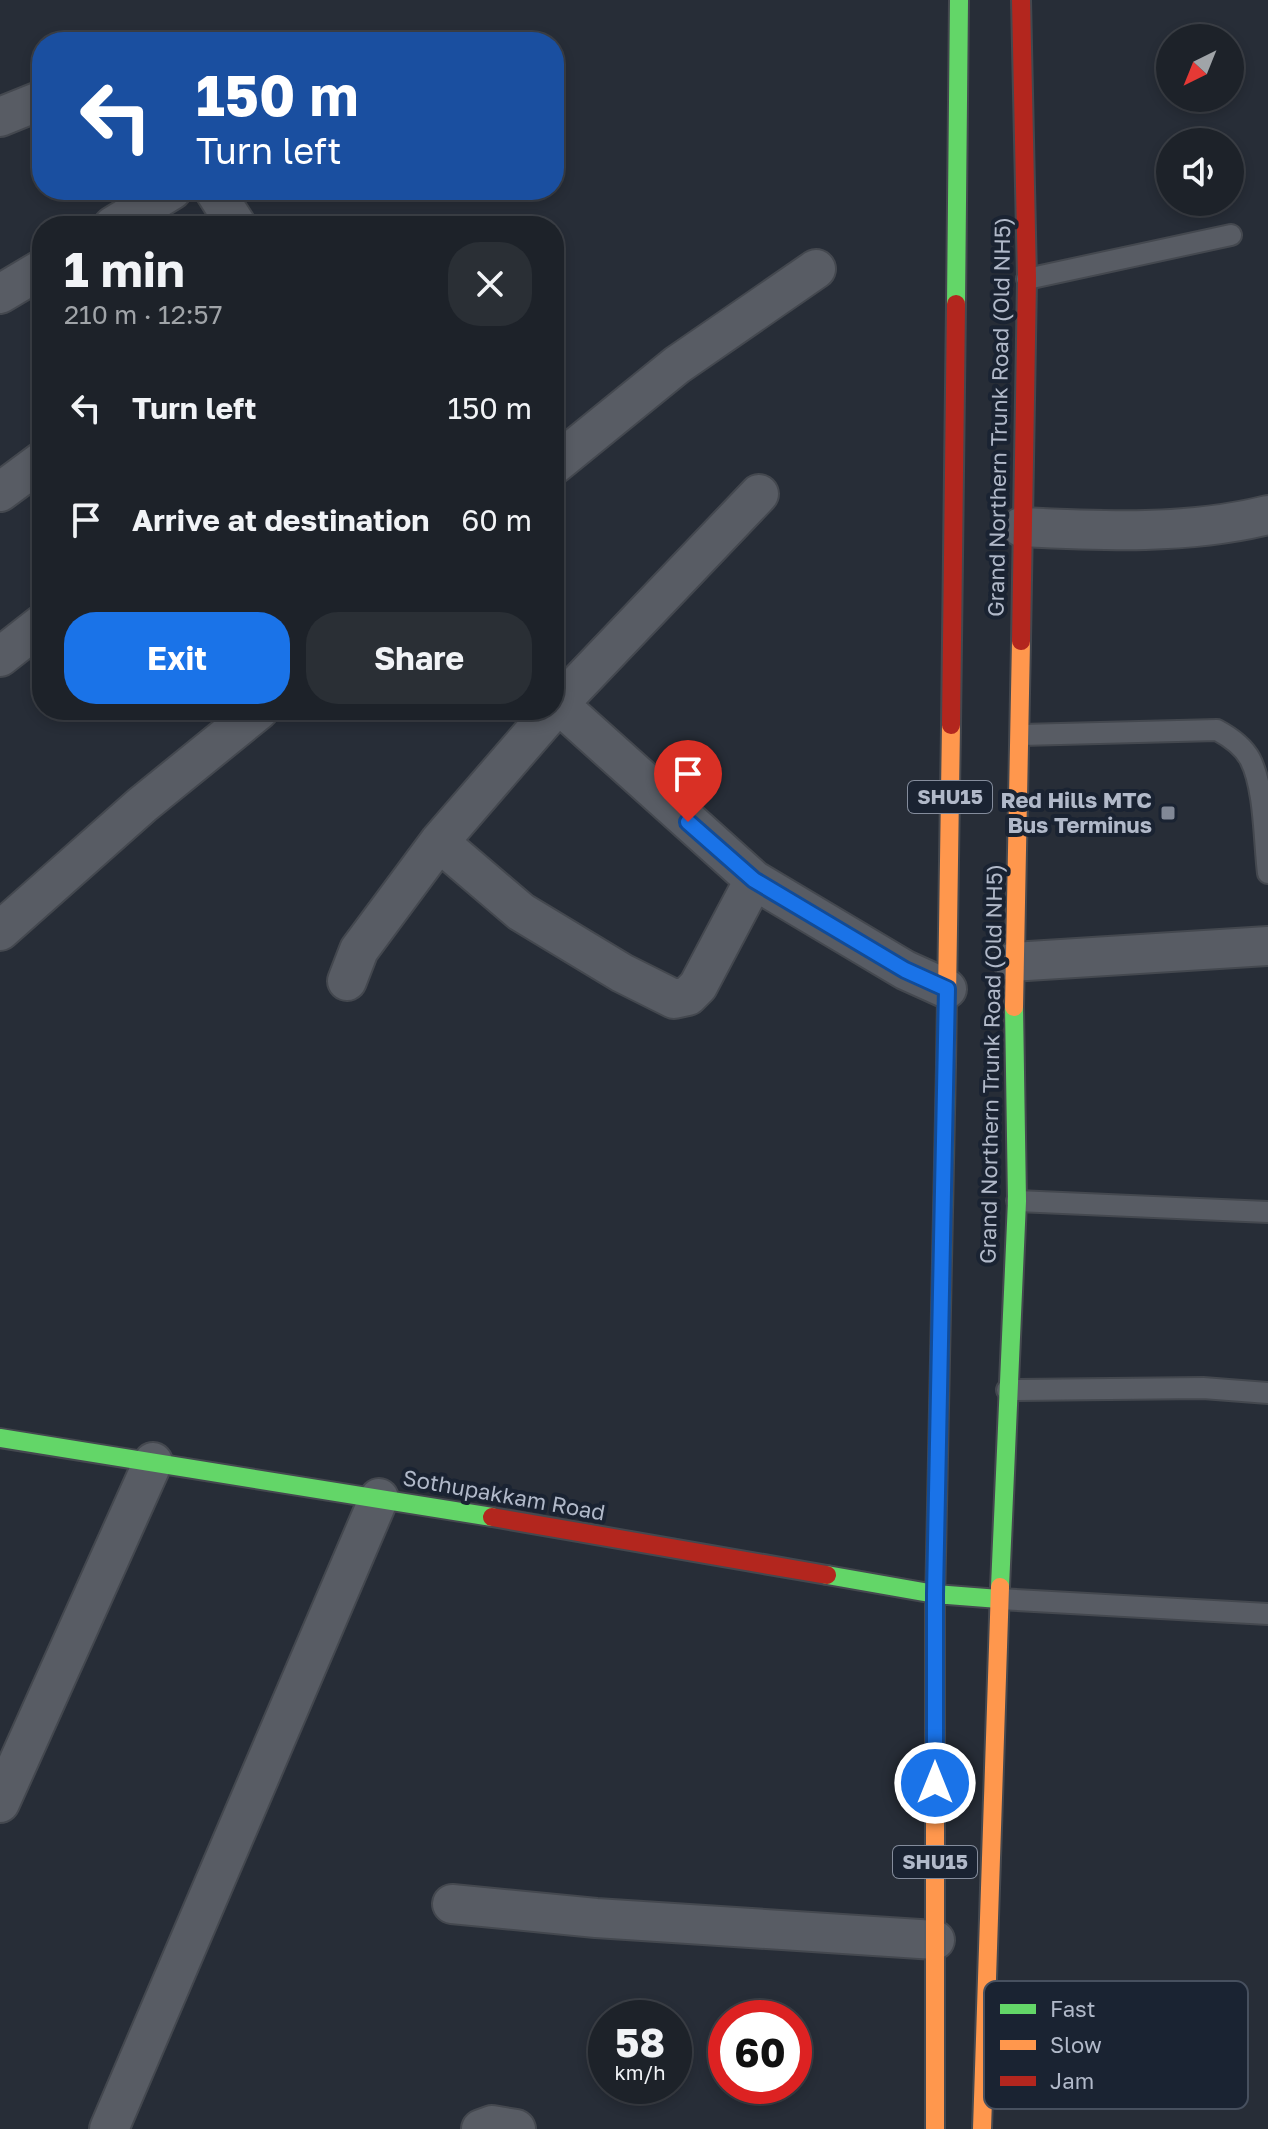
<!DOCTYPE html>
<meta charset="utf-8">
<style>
body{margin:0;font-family:"Golos Text",sans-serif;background:#2a2f35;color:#f1f3f6;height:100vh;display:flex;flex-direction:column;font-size:30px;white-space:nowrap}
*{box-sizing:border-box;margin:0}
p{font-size:26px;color:#a0a4a8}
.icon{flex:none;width:44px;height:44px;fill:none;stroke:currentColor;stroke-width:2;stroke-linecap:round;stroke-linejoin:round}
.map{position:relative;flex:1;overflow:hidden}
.panel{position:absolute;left:32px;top:216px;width:532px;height:504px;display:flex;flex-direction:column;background:#1d2229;border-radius:32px;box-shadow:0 4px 12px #0003,0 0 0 2px #3b3f46}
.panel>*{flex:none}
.hud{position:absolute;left:32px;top:32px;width:532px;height:168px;border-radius:32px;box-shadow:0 4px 12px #0003,0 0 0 2px #3b3f46;background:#1a4fa0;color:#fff;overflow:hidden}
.needle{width:52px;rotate:223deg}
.buttons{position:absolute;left:1156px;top:24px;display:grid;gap:16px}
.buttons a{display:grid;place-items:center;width:88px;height:88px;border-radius:50%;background:#1d2229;box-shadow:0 4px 12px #0003,0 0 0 2px #3b3f46;font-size:40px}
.speed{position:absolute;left:588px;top:2000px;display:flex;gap:16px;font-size:40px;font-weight:700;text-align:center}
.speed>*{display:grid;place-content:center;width:104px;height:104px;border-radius:50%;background:#1d2229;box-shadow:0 4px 12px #0003,0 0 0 2px #3b3f46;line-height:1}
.speed small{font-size:20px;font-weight:400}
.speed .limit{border:12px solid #d22;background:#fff;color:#111}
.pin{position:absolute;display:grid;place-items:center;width:68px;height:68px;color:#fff;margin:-82px -34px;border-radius:50% 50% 50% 0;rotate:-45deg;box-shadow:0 0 8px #0007}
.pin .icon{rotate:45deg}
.me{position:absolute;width:88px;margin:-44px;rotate:0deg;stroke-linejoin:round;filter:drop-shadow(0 0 6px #0008)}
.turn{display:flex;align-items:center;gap:28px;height:168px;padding:0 32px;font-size:36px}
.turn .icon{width:104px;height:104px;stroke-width:2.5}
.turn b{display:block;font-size:56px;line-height:68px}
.round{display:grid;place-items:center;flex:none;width:84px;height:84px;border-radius:32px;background:#2a2f35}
.head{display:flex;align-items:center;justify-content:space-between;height:136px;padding:0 32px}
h1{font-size:48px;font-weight:700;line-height:60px}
.button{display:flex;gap:16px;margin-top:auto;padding:16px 32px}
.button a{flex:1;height:92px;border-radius:32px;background:#1a73e8;color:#fff;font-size:32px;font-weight:700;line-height:92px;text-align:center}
.button a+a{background:#2a2f35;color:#f1f3f6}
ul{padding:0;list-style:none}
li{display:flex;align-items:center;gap:24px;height:112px;padding:0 32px}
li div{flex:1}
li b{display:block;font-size:30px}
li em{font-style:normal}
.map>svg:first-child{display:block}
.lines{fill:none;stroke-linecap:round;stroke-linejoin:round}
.lane-casing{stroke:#44484f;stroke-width:24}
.street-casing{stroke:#44484f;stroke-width:42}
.fast-casing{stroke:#44484f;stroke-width:22}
.slow-casing{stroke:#44484f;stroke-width:22}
.jam-casing{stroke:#44484f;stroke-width:22}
.lane{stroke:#585c64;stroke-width:20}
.street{stroke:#585c64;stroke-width:38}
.fast{stroke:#63d668;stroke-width:18}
.slow{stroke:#ff974d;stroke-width:18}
.jam{stroke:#b3261e;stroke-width:18}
.route-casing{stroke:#114b97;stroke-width:20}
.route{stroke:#1a73e8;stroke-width:14}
.poi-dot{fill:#818896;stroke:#1a2332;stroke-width:3}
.labels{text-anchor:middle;stroke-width:8;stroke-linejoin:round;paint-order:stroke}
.shield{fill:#1a2332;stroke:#848c9c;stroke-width:2}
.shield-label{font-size:20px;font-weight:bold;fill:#b1b9c9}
.street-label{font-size:22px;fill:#b1b9c9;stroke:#1a2332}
.poi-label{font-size:22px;font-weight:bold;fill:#b1b9c9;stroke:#1a2332;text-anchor:end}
.key{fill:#1a2332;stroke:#47505f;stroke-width:2}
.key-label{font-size:22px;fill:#b1b9c9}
</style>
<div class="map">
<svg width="1268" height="2129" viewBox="0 0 1268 2129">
<rect width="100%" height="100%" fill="#272d37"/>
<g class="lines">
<defs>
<path id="lane" d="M 1027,279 L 1231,235
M 1021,735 L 1217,730 C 1230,737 1243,746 1250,759 C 1265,788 1264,841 1268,873
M 1017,1201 L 1268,1212
M 1007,1390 L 1203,1388 L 1268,1393
M 999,1599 L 1268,1614"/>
<path id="street" d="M 0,117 L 42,100
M 214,190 L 237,226
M 113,226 L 172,190
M 0,294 L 42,269
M 554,465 L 677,365 L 816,269
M 0,492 L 42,461
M 1021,527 C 1103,531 1188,535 1268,515
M 0,657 L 42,624
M 554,700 L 754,880 L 905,970 L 947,989
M 554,709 L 759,494
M 439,842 L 521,912 L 622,973 L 674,999 L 688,996 L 698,986 L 754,880
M 0,931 L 142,805 L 259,710
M 1013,962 L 1268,946
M 347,981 L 359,950 L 439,842 L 553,710
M 0,1803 L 153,1462
M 452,1904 L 596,1918 L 935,1940
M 109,2129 L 379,1498
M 481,2129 L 492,2125 L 516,2129"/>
<path id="fast" d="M 956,304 L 959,0
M 0,1438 L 492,1517
M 827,1575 L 935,1594 L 999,1599
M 1000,1587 L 1017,1201 L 1014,1007
M 935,1605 L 946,1065"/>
<path id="slow" d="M 1014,1007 L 1021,641
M 946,1065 L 951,725
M 935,1605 L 935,2129
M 982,2129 L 1000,1587"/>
<path id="jam" d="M 1021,0 L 1027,279 L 1021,641
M 951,725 L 956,304
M 492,1517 L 827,1575"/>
</defs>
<use href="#lane" class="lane-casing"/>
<use href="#street" class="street-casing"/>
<use href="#fast" class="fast-casing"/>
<use href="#slow" class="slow-casing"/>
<use href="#jam" class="jam-casing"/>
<use href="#lane" class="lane"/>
<use href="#street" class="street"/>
<use href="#fast" class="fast"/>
<use href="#slow" class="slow"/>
<use href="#jam" class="jam"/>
</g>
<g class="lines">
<defs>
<path id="route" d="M 688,822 L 754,880 L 905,970 L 947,989 L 935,1594 L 935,1783"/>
</defs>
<use href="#route" class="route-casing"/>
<use href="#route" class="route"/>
</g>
<rect class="poi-dot" x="1160" y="805" width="16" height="16" rx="4"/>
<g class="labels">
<g class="shield">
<rect x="908" y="781" width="84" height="32" rx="6"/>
<rect x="893" y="1846" width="84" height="32" rx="6"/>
</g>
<g class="shield-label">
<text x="950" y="804">SHU15</text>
<text x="935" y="1869">SHU15</text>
</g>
<g class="street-label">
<text transform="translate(999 417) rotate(-89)" y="8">Grand Northern Trunk Road (Old NH5)</text>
<text transform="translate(991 1064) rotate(-89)" y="8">Grand Northern Trunk Road (Old NH5)</text>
<text transform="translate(504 1495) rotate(10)" y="8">Sothupakkam Road</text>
</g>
<g class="poi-label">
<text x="1152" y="808">Red Hills MTC<tspan x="1152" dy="25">Bus Terminus</tspan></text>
</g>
</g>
<rect x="984" y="1981" width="264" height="128" rx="12" class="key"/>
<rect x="1000" y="2004" width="36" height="10" fill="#63d668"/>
<rect x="1000" y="2040" width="36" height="10" fill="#ff974d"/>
<rect x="1000" y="2076" width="36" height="10" fill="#b3261e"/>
<g class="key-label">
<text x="1050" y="2017">Fast</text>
<text x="1050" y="2053">Slow</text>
<text x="1050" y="2089">Jam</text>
</g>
</svg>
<div class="buttons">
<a><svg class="needle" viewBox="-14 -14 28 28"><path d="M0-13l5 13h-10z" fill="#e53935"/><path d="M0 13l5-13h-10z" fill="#a0a4a8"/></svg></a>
<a><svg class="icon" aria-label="sound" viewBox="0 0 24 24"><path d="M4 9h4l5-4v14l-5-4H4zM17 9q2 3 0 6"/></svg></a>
</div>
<div class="speed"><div>58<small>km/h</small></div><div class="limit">60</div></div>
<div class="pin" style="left:688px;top:822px;background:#d93025"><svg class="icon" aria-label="arrive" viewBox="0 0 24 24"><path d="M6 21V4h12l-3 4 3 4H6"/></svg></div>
<svg class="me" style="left:935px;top:1783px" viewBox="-20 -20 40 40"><circle r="17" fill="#1a73e8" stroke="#fff" stroke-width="3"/><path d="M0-11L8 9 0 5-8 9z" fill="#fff"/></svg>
<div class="hud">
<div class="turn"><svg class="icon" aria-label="left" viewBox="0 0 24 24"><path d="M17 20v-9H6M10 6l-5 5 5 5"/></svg><div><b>150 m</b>Turn left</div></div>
</div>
<section class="panel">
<div class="head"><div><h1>1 min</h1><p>210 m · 12:57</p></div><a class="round"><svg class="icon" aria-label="close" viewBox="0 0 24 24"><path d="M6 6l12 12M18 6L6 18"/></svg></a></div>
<ul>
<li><svg class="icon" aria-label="left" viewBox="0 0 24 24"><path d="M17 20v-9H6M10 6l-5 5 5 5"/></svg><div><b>Turn left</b></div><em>150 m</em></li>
<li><svg class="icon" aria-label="arrive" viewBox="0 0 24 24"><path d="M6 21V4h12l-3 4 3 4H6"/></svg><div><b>Arrive at destination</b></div><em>60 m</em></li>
</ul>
<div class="button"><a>Exit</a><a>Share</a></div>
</section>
</div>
